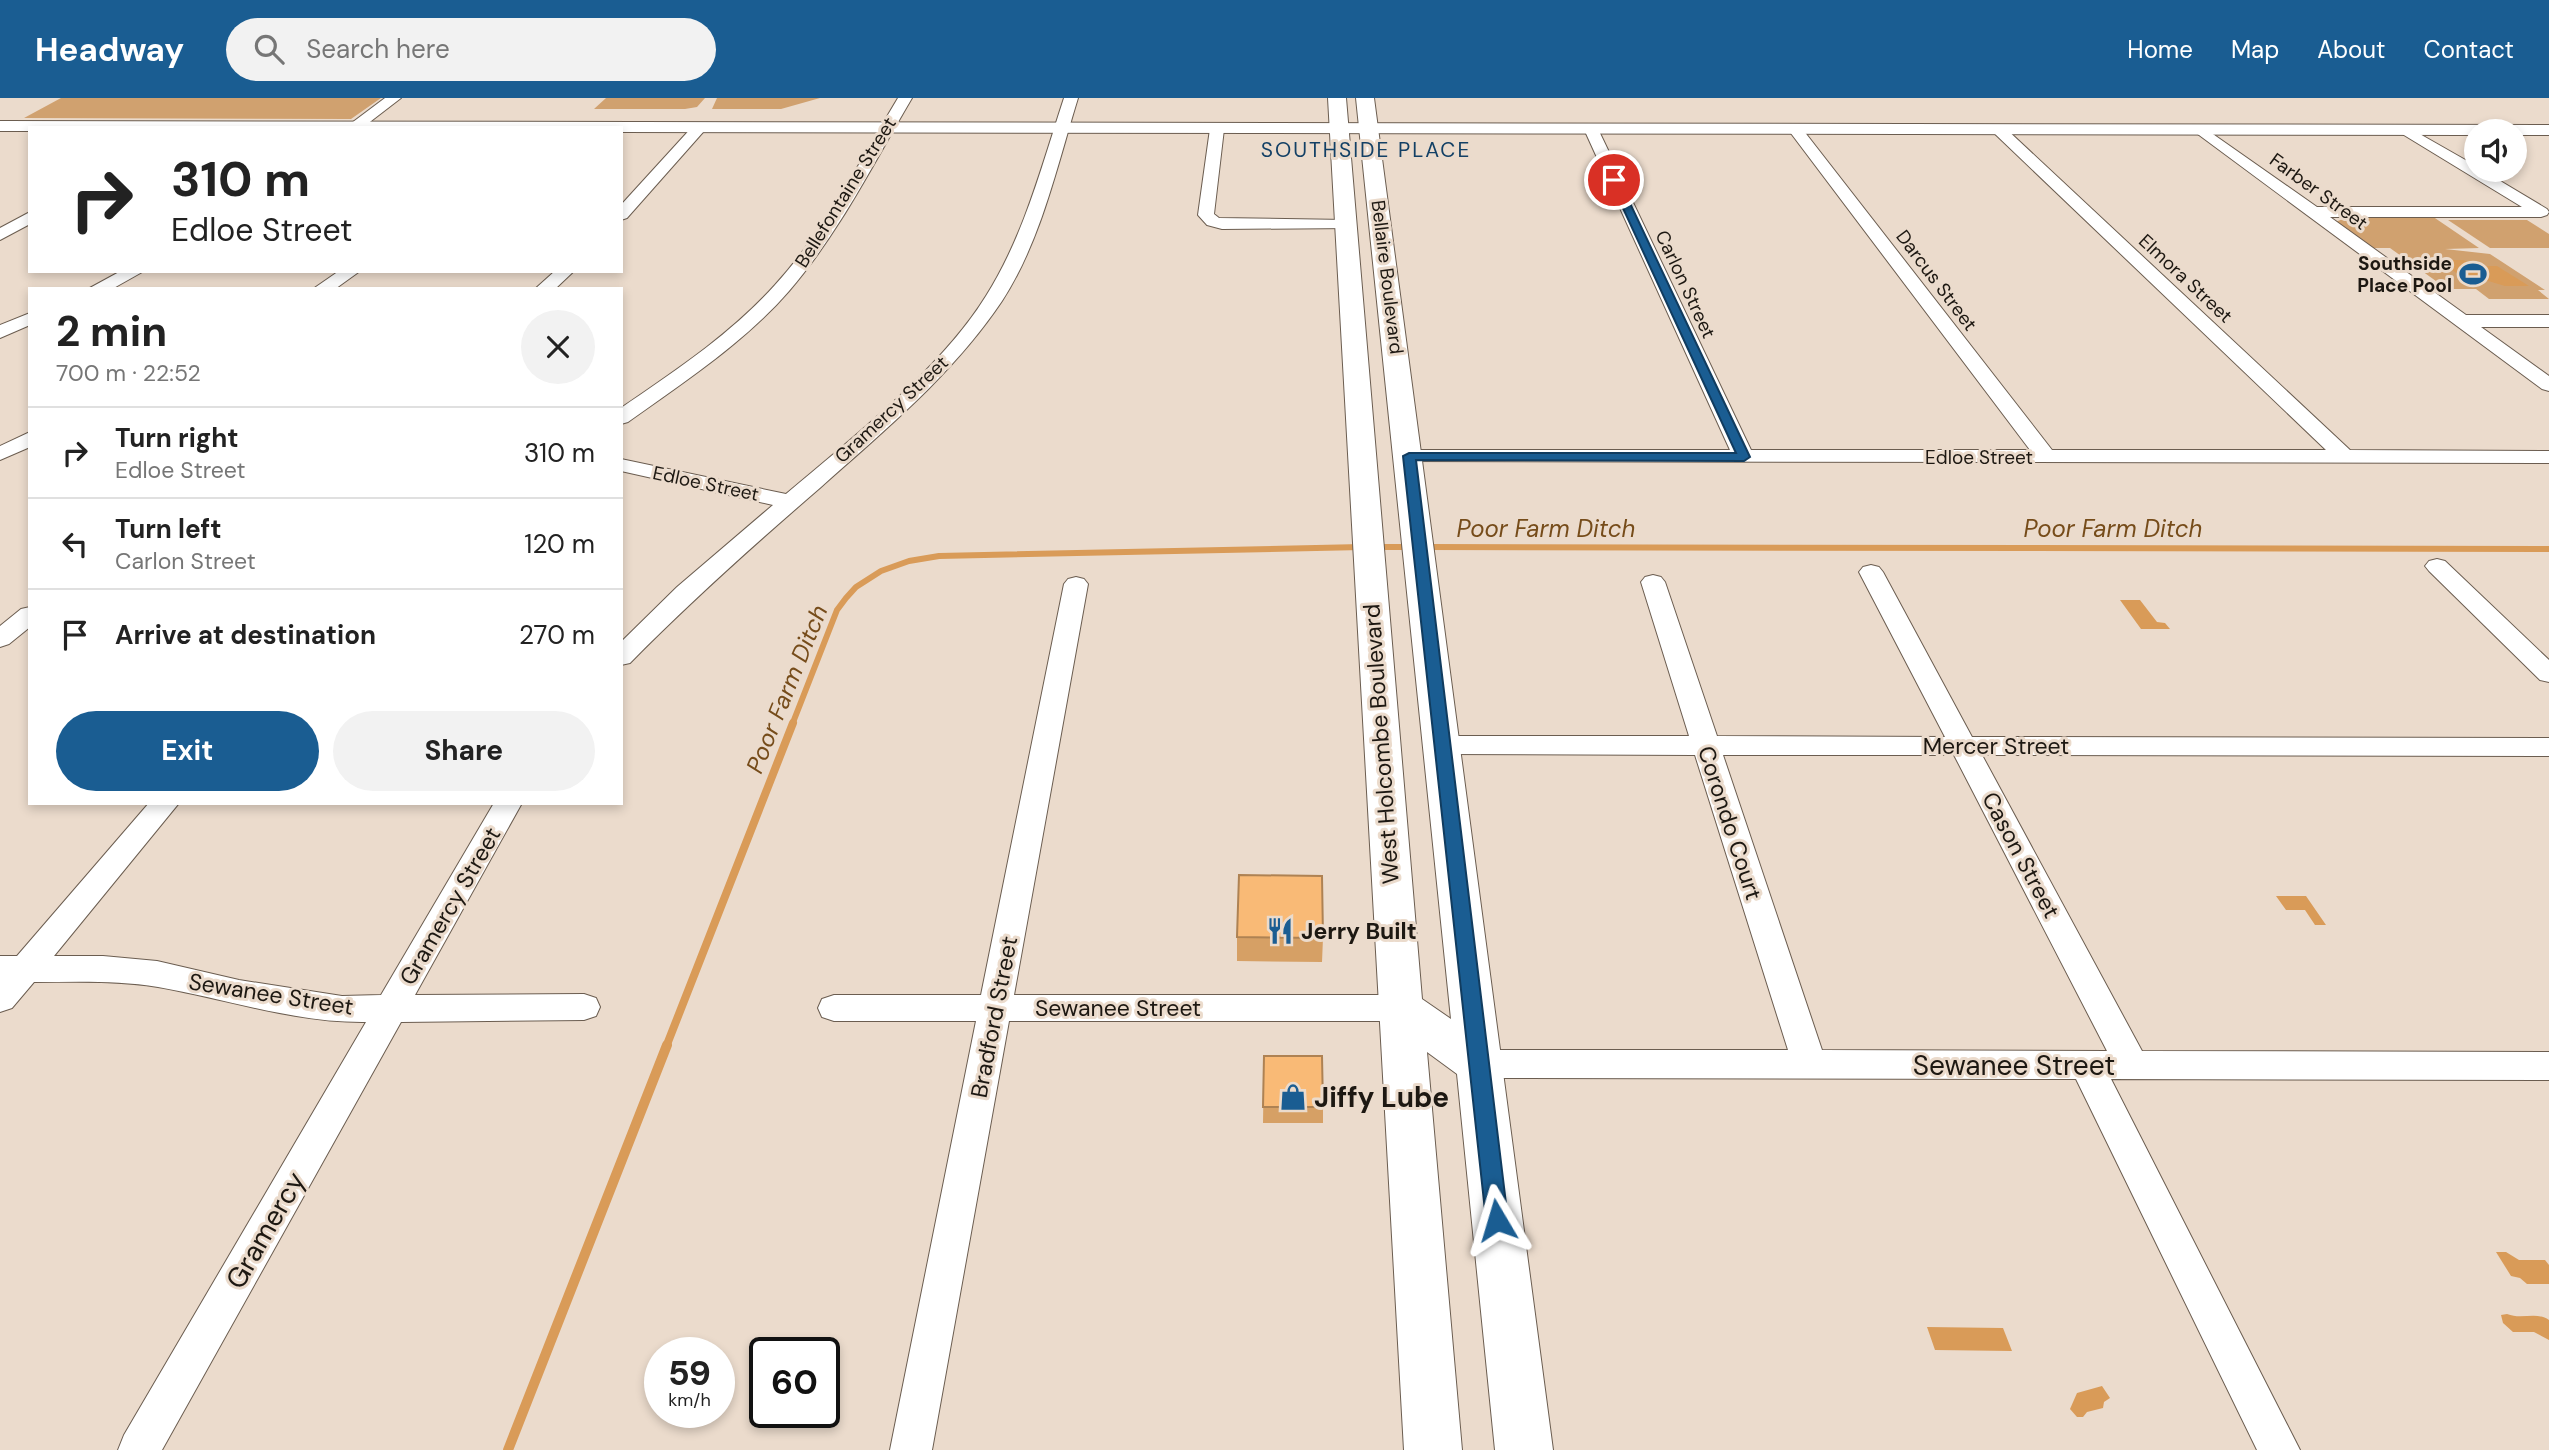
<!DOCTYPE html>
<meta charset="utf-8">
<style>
body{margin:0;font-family:"DM Sans",sans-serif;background:#f2f2f2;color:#222;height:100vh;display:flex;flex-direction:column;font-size:26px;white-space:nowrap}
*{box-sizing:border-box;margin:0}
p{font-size:23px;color:#767676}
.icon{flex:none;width:38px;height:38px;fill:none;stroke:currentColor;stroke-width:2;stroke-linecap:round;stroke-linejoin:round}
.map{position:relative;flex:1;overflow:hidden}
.sheet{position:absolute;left:28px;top:189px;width:595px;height:518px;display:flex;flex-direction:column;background:#fff;border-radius:0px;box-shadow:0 4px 10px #0003}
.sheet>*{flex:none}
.top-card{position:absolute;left:28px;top:28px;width:595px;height:147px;border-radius:0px;box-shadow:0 4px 10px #0003;background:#fff;color:#222;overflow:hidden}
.tools{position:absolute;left:2464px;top:21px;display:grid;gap:14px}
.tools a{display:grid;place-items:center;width:63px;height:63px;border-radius:50%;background:#fff;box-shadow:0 4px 10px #0003;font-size:35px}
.speed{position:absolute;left:644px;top:1239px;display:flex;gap:14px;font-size:35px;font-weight:700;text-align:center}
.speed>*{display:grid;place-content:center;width:91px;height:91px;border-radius:50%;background:#fff;box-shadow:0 4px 10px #0003;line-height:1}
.speed small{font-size:18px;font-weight:400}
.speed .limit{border:4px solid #111;border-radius:10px;background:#fff;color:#111}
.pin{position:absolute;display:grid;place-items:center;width:60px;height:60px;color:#fff;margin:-30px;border:4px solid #fff;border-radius:50%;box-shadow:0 2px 7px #0007}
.me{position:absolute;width:77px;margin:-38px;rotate:353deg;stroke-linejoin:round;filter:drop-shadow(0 0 5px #0008)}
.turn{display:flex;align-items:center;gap:24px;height:147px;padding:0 28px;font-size:32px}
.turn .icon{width:91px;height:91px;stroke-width:2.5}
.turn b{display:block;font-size:49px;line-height:60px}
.round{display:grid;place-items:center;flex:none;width:74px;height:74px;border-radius:37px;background:#f2f2f2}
.headline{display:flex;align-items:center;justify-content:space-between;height:119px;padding:0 28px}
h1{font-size:42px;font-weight:700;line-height:52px}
.button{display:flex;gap:14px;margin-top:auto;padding:14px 28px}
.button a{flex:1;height:80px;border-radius:42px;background:#1a5d92;color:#fff;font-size:28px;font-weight:700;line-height:80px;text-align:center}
.button a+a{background:#f2f2f2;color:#222}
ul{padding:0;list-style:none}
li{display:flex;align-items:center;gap:21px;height:91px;padding:0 28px;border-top:2px solid #e0e0e0}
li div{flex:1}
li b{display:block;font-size:26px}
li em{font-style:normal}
header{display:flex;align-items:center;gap:42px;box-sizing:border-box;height:98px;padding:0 35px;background:#1a5d92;color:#fff}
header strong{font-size:33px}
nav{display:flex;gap:38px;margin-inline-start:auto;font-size:24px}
.search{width:490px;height:63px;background:#f2f2f2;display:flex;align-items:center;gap:18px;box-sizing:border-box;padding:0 24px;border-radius:38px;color:#767676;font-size:26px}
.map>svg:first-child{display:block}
.green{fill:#d0a16f}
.water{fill:#d99b58}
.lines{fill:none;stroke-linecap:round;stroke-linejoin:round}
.stream-far2{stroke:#d99b58;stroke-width:6}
.stream-far1{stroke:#d99b58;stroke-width:8}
.stream{stroke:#d99b58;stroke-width:10}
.minor-casing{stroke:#6b5d50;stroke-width:2}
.tertiary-casing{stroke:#6b5d50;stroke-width:2}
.primary-casing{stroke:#6b5d50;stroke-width:2}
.minor{fill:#fff;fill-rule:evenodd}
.tertiary{fill:#fff;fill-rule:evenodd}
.primary{fill:#fff;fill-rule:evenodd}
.wall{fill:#d6a065}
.building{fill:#f9ba76;stroke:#ae8253;stroke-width:2}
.route{fill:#1a5d92;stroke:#113c5f;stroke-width:2}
.labels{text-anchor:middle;stroke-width:6;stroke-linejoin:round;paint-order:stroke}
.far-street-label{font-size:19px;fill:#1d1812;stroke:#ebdbcc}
.far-poi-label{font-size:19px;font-weight:bold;fill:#1d1812;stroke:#ebdbcc;text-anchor:end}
.far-quarter-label{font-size:21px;letter-spacing:2px;fill:#134065;stroke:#ebdbcc}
.street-label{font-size:23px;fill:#1d1812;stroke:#ebdbcc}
.poi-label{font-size:23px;font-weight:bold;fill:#1d1812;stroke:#ebdbcc;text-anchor:start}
.water-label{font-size:24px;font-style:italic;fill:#764c1a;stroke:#ebdbcc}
.near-street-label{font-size:28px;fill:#1d1812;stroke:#ebdbcc}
.near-poi-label{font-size:28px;font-weight:bold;fill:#1d1812;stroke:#ebdbcc;text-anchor:start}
</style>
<header>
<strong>Headway</strong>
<div class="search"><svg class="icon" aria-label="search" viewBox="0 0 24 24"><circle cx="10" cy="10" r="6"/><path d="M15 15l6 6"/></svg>Search here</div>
<nav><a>Home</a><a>Map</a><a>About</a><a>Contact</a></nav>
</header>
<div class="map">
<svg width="2549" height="1352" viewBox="0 0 2549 1352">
<rect width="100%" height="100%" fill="#ebdbcc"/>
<path class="green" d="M 61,0 L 381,0 L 351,21 L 24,20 Z
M 606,0 L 705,0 L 697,9 L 685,11 L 594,11 Z
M 717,0 L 820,0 L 781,11 L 712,11 Z
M 2355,116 L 2429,116 L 2479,150 L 2445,151 L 2490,156 L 2545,192 L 2538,192 L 2549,201 L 2489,201 L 2476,191 L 2447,191 L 2390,150 L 2370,150 L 2333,125 Z
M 2448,122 L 2527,122 L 2549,136 L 2549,150 L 2490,150 Z"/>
<path class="water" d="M 2438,162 L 2464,162 L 2473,168 L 2497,168 L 2529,188 L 2505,188 L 2485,182 L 2469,184 Z
M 2120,502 L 2140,502 L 2157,524 L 2165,525 L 2170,531 L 2141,531 Z
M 2276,798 L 2306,798 L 2326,827 L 2315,827 L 2305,812 L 2286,812 Z
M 2496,1154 L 2506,1154 L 2519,1162 L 2545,1162 L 2549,1167 L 2549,1186 L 2527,1186 L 2520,1180 L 2511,1178 Z
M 2507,1216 C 2522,1222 2536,1213 2549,1222 L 2549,1242 L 2534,1234 L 2513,1234 L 2503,1225 L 2501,1217 Z
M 1927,1229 L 2003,1230 L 2012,1253 L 1935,1252 Z
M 2102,1288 L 2110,1300 L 2104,1304 L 2103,1310 L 2087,1314 L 2083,1319 L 2077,1319 L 2070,1311 L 2077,1295 Z"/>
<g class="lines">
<path class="stream-far2" d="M 1377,449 L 1411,449
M 1426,449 L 2549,451
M 792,627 L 837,512 L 846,500 L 856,489 L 881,473 L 909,463 L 939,458 L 1362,449"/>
<path class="stream-far1" d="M 666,949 L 793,625"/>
<path class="stream" d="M 508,1352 L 667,947"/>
<defs>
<path id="minor" d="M 385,0 L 401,0 L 362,30 L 345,30 Z
M 898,0 L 912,0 C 873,66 839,135 789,193 C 744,245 684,284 628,324 L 621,326 L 621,310 C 675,273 731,236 775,187 C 825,132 860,63 898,0 Z
M 1064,0 L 1078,0 C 1057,68 1041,143 1002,203 C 954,275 885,332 821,389 C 755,446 691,503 630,565 L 621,567 L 621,544 L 677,489 L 773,407 L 621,373 L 621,361 L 786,396 C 851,341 941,271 986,198 C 1024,138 1042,67 1064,0 Z
M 699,26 L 706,30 L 704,33 L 627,120 L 621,122 L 621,107 L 694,27 Z
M 1217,27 L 1224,31 L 1214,116 L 1219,120 L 1346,122 L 1354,127 L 1352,130 L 1222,131 L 1207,127 L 1198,117 L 1210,31 Z
M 1591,27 L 1598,31 L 1751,352 L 2030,352 L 1790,34 L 1788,31 L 1795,27 L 1800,28 L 2052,352 L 2326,352 L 1993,34 L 1991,31 L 1998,27 L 2003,28 L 2350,352 L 2549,353 L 2549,365 L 1401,363 L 1398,358 L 1401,353 L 1409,352 L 1730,352 L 1584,31 Z
M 2200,27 L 2317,109 L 2522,109 L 2399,34 L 2397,31 L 2404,27 L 2476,68 L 2476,72 L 2482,72 L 2547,111 L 2549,114 L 2547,117 L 2541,119 L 2330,119 L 2466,217 L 2549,217 L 2549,229 L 2481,229 L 2549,278 L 2549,293 L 2542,291 L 2195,34 L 2193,31 Z
M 30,114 L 30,126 L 0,142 L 0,130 Z
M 121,173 L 144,173 L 112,191 L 88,191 Z
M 339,173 L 360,173 L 335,191 L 313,191 Z
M 555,173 L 574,173 L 555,191 L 535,191 Z
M 30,215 L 30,227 L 0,240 L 0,227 Z
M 30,334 L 30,349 L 0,362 L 0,348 Z
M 2437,461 L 2445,463 L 2549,562 L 2549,584 L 2540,582 L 2429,473 L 2425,468 L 2429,463 Z
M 1871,467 L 1879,469 L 1883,474 L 1972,639 L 2549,640 L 2549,658 L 1982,657 L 2142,953 L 2549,954 L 2549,982 L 2111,981 L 2300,1352 L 2257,1352 L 2076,981 L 1479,980 L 1467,976 L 1462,966 L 1467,956 L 1479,952 L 1788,952 L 1695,657 L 1443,656 L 1433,653 L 1429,647 L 1433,641 L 1443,638 L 1689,638 L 1641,484 L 1645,479 L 1653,477 L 1661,479 L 1665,484 L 1717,638 L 1945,639 L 1859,474 L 1863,469 ZM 1723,657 L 1954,657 L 2107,953 L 1822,952 Z
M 1076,479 L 1084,481 L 1088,486 L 1014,897 L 1401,897 L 1413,901 L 1417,910 L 1413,919 L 1401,923 L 1009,923 L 932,1352 L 890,1352 L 976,923 L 834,923 L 822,919 L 818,910 L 822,901 L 834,897 L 981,897 L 1064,486 L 1068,481 Z
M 30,509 L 30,529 L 9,546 L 0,549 L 0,528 L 21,511 Z
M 149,705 L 179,705 L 54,858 L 103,858 L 157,863 L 239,882 L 342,898 L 381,897 L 494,705 L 522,705 L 415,897 L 584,896 L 596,900 L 600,909 L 596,918 L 584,922 L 401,924 L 162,1352 L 118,1352 L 124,1337 L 366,924 C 295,925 227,901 158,889 C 117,882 75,884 34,884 L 12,910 L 0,914 L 0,858 L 17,858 Z"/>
<path id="tertiary" d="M 0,23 L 2549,27 L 2549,37 L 2515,37 L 2515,33 L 2476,33 L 2476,37 L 621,34 L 621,30 L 30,30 L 30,33 L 0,33 Z"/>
<path id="primary" d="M 1328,0 L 1346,0 L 1422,901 L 1451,921 L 1356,0 L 1374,0 L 1553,1352 L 1495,1352 L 1457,976 L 1427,954 L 1462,1352 L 1404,1352 Z"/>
</defs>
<use href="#minor" class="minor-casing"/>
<use href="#tertiary" class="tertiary-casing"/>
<use href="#primary" class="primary-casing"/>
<use href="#minor" class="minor"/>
<use href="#tertiary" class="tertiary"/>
<use href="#primary" class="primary"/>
</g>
<path class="wall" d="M 1237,839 L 1323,840 L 1322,864 L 1237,863 Z
M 1264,958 L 1323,1009 L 1323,1025 L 1263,1025 Z"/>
<path class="building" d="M 1239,777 L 1322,778 L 1323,840 L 1237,839 Z
M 1264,958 L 1322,958 L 1323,1009 L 1263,1009 Z"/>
<path class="route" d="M 1614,79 L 1619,82 L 1750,359 L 1744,363 L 1416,362 L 1508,1122 L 1505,1129 L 1497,1131 L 1490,1129 L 1486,1122 L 1403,358 L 1409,355 L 1736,355 L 1610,82 Z"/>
<defs>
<symbol id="stadium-bare" viewBox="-9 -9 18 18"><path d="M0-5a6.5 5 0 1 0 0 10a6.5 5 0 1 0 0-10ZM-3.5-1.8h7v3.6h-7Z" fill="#1a5d92" stroke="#ebdbcc" stroke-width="2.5" paint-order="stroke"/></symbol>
<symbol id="restaurant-bare" viewBox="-9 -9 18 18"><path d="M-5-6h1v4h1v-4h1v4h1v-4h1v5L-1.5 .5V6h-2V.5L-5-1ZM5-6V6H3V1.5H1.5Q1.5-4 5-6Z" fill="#1a5d92" stroke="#ebdbcc" stroke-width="2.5" paint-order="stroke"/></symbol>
<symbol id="shop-bare" viewBox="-9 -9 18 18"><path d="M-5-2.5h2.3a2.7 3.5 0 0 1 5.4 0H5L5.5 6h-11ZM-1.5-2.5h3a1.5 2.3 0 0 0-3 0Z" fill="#1a5d92" stroke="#ebdbcc" stroke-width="2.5" paint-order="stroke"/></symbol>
</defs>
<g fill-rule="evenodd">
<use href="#stadium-bare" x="2454" y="157" width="38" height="38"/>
<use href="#restaurant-bare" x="1261" y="814" width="38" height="38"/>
<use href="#shop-bare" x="1274" y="980" width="38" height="38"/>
</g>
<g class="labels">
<g class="far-street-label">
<text transform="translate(2319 93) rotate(36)" y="7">Farber Street</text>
<text transform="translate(845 94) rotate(-58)" y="7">Bellefontaine Street</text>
<text transform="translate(1388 179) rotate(83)" y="7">Bellaire Boulevard</text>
<text transform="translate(2186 180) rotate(43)" y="7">Elmora Street</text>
<text transform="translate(1937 182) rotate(53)" y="7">Darcus Street</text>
<text transform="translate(1686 186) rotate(65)" y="7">Carlon Street</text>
<text transform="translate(891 311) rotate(-43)" y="7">Gramercy Street</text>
<text x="1979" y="366">Edloe Street</text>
<text transform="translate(706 385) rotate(12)" y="7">Edloe Street</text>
</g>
<g class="far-poi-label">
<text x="2452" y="172">Southside<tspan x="2452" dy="22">Place Pool</tspan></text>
</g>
<g class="far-quarter-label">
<text x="1366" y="59">SOUTHSIDE PLACE</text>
</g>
<g class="street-label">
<text transform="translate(1381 646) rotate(-94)" y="8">West Holcombe Boulevard</text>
<text x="1996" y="656">Mercer Street</text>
<text transform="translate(1730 725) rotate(72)" y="8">Corondo Court</text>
<text transform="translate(2021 757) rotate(62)" y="8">Cason Street</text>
<text transform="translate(450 808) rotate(-60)" y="8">Gramercy Street</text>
<text transform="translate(271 896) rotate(9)" y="8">Sewanee Street</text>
<text x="1118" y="918">Sewanee Street</text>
<text transform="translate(994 919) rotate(-79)" y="8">Bradford Street</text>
</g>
<g class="poi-label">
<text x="1301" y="841">Jerry Built</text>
</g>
<g class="water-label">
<text x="1546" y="439">Poor Farm Ditch</text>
<text x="2113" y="439">Poor Farm Ditch</text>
<text transform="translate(787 591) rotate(-68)" y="8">Poor Farm Ditch</text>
</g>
<g class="near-street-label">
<text x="2014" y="977">Sewanee Street</text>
<text transform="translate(265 1132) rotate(-60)" y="10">Gramercy</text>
</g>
<g class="near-poi-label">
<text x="1314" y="1009">Jiffy Lube</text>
</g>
</g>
</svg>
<div class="tools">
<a><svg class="icon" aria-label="sound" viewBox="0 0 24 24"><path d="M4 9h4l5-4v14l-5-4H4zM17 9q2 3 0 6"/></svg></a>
</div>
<div class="speed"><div>59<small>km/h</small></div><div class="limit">60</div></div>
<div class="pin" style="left:1614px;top:82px;background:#d93025"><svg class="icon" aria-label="arrive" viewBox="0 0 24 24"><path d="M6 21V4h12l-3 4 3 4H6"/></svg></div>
<svg class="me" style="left:1497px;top:1122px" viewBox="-20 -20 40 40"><path d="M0-17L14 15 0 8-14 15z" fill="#1a5d92" stroke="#fff" stroke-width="4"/></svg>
<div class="top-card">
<div class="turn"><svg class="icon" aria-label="right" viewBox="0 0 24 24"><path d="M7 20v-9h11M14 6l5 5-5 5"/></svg><div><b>310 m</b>Edloe Street</div></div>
</div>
<section class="sheet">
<div class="headline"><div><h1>2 min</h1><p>700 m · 22:52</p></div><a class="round"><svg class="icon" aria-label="close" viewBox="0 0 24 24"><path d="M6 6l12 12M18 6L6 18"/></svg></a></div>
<ul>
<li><svg class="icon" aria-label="right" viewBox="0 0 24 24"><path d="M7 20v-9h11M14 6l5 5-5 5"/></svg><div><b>Turn right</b><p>Edloe Street</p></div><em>310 m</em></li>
<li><svg class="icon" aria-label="left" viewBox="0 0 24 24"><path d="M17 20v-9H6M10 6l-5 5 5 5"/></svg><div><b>Turn left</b><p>Carlon Street</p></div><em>120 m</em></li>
<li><svg class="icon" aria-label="arrive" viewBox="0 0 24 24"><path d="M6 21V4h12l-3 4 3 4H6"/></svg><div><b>Arrive at destination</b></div><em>270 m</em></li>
</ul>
<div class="button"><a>Exit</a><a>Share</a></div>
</section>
</div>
